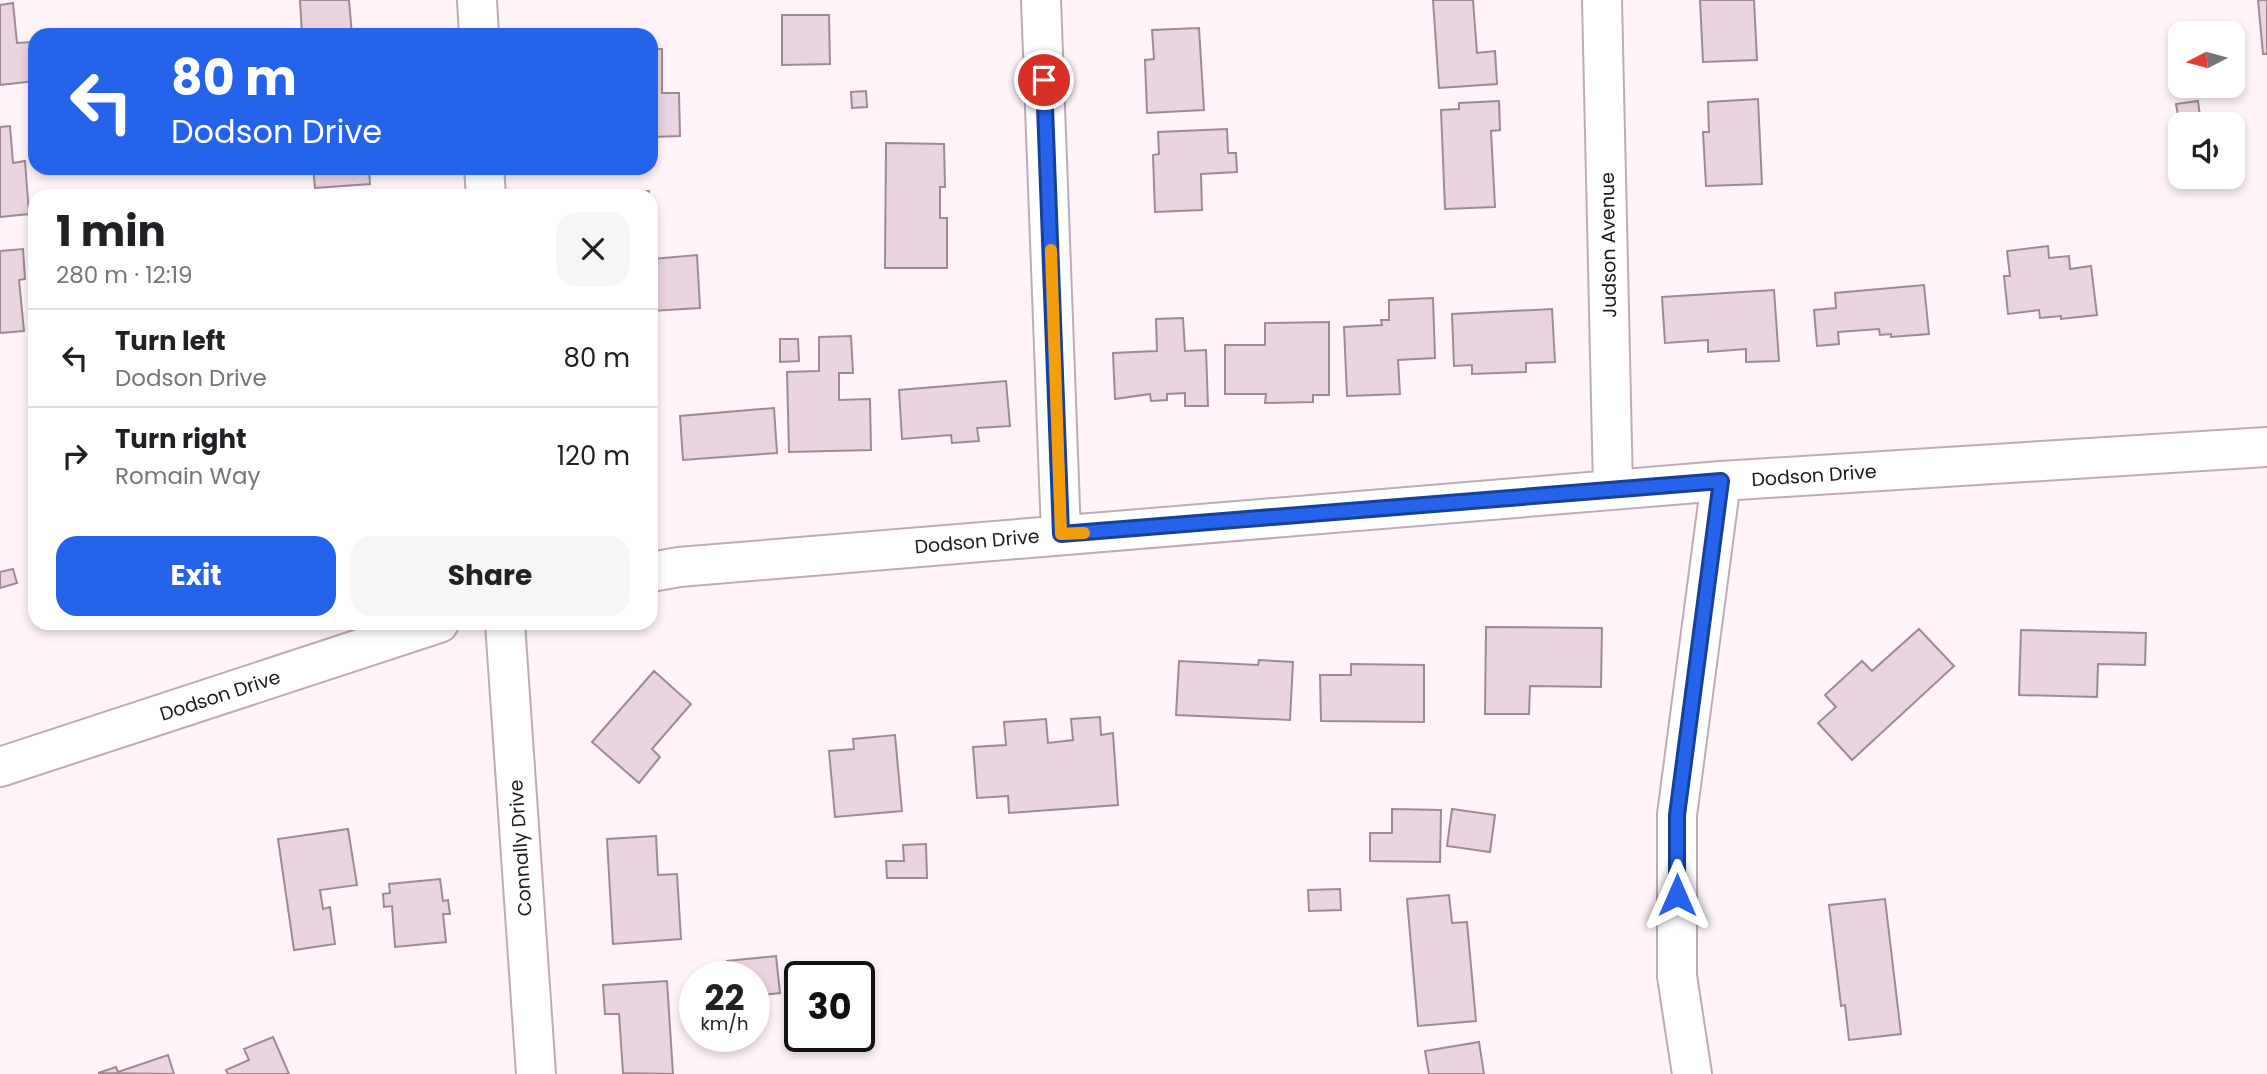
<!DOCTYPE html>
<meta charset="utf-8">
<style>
body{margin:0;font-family:Poppins,sans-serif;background:#f6f6f6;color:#202124;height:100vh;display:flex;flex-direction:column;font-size:26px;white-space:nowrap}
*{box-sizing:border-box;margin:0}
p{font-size:23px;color:#757577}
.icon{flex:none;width:38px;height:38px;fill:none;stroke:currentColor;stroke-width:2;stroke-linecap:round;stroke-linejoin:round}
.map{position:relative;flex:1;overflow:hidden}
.drawer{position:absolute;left:28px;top:189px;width:630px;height:441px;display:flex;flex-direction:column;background:#fff;border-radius:21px;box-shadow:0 4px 10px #0003}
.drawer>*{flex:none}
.guide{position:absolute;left:28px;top:28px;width:630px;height:147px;border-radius:21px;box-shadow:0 4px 10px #0003;background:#2563eb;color:#fff;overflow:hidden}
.needle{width:46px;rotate:264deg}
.tools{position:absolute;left:2168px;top:21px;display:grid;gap:14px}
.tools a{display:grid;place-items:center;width:77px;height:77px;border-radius:14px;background:#fff;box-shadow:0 4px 10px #0003;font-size:35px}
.speed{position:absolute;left:679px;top:961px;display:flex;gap:14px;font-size:35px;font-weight:700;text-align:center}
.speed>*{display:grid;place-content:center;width:91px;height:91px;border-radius:50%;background:#fff;box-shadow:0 4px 10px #0003;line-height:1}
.speed small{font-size:18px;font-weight:400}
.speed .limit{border:4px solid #111;border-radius:10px;background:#fff;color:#111}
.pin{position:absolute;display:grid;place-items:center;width:60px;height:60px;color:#fff;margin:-30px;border:4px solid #fff;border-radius:50%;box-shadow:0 2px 7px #0007}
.me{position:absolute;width:77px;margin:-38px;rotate:0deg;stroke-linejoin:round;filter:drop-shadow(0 0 5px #0008)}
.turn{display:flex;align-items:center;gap:24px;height:147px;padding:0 28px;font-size:32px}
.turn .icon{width:91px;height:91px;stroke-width:2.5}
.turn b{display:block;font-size:49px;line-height:60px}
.round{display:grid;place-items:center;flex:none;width:74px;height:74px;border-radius:21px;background:#f6f6f6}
.summary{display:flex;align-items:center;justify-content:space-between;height:119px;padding:0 28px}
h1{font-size:42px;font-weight:700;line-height:52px}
.cta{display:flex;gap:14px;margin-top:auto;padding:14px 28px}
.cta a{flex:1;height:80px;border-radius:21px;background:#2563eb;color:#fff;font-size:28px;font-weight:700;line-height:80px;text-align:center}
.cta a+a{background:#f6f6f6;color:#202124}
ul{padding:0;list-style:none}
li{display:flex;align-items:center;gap:21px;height:98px;padding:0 28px;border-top:2px solid #e0e0e0}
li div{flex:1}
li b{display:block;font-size:26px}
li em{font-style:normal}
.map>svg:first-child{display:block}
.building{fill:#ead4df;stroke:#9f8a94;stroke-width:2}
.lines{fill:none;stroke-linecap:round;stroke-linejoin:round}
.minor-casing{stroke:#c0abb5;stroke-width:42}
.minor{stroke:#fff;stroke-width:38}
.route-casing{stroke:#184099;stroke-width:18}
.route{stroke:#2563eb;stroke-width:12}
.slow{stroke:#f59e0b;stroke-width:12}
.labels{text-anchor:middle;stroke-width:5;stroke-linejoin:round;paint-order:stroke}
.street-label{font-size:19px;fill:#20191c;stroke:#fff}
</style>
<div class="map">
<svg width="2267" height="1074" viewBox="0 0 2267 1074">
<rect width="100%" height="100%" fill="#fef4f9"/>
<path class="building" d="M 300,0 L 349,0 L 352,35 L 302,35 Z
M 1433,0 L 1473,0 L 1477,53 L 1495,51 L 1497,84 L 1439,88 Z
M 1700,0 L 1754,0 L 1757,60 L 1703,62 Z
M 2258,0 L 2267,0 L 2267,54 L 2263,54 Z
M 13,3 L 17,43 L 33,42 L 35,81 L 0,85 L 0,5 Z
M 782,15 L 829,15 L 830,64 L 782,65 Z
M 1199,28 L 1204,110 L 1147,113 L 1145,60 L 1154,59 L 1152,30 Z
M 651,49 L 662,49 L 662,93 L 679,93 L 680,136 L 651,137 Z
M 866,91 L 867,107 L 852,108 L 851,92 Z
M 1758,99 L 1762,184 L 1706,186 L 1703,132 L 1709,132 L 1708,102 Z
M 1499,101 L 1500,130 L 1491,131 L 1495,207 L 1445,209 L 1441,110 L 1459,109 L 1459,103 Z
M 2198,101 L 2201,124 L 2180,124 L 2180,127 L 2176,104 Z
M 10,126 L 13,163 L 25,161 L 29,214 L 0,217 L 0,127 Z
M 1227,129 L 1228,153 L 1236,153 L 1237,172 L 1201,174 L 1202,210 L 1155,212 L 1153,155 L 1159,154 L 1158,132 Z
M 886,143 L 944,144 L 945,187 L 940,187 L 940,218 L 947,218 L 947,268 L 885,268 Z
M 313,168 L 369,168 L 370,184 L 315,188 Z
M 649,191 L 649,196 L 615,196 L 614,193 Z
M 651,223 L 653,259 L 697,255 L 700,308 L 651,311 Z
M 2048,246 L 2049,258 L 2069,256 L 2070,269 L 2091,266 L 2097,315 L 2061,319 L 2061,316 L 2040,318 L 2039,310 L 2008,314 L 2004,276 L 2010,276 L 2007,251 Z
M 23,249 L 25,279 L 19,280 L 24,331 L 0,333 L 0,251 Z
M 1924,285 L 1929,334 L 1891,337 L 1891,334 L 1880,335 L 1879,329 L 1838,332 L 1839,344 L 1817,346 L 1814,310 L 1836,308 L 1835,293 Z
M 1774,290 L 1779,361 L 1746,362 L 1746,349 L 1708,352 L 1708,340 L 1665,343 L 1662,297 Z
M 1433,298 L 1435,358 L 1398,360 L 1400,394 L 1347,396 L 1344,327 L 1382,325 L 1381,320 L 1389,320 L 1389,300 Z
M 1552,309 L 1555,362 L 1526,363 L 1526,372 L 1472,374 L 1472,365 L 1454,366 L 1452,314 Z
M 1183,318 L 1185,351 L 1206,350 L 1208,406 L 1185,406 L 1185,393 L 1167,394 L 1167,400 L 1151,401 L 1150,394 L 1115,399 L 1113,353 L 1157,351 L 1156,319 Z
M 1329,322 L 1329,395 L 1313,395 L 1313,402 L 1265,403 L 1266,394 L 1225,394 L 1225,345 L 1265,345 L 1265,323 Z
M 851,336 L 853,373 L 839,373 L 839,400 L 870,399 L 871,450 L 789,452 L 787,372 L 819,371 L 819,337 Z
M 780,339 L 798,339 L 799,361 L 780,362 Z
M 1006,381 L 1010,426 L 977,428 L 979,441 L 952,443 L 951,435 L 902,439 L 899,390 Z
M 774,408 L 777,453 L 683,460 L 680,416 Z
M 13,569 L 17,583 L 0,588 L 0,572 Z
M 1486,627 L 1602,628 L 1601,687 L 1530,686 L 1529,714 L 1485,714 Z
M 1919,629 L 1954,666 L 1852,760 L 1818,723 L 1836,707 L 1825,695 L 1862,661 L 1872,671 Z
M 2021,630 L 2146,633 L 2145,665 L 2098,664 L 2097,697 L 2019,695 Z
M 1259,660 L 1293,662 L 1290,720 L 1176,715 L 1179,661 L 1258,665 Z
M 1351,664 L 1424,665 L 1424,722 L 1321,721 L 1320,675 L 1351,675 Z
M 654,671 L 691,704 L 652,749 L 660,757 L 639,783 L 592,742 Z
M 1100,717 L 1101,735 L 1113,733 L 1118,805 L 1009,813 L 1008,796 L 977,798 L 973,747 L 1006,745 L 1004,722 L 1046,719 L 1048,743 L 1073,740 L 1071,719 Z
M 895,735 L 902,811 L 835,817 L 829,751 L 854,749 L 853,739 Z
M 1392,809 L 1441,810 L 1440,862 L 1370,861 L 1370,833 L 1392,833 Z
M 1452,809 L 1495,815 L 1490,852 L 1447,846 Z
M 348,829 L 357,885 L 320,890 L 323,909 L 330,907 L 335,944 L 294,950 L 278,839 Z
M 656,836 L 658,875 L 677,874 L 681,939 L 613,944 L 607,839 Z
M 926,844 L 927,878 L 887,878 L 886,861 L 904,861 L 903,845 Z
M 440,879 L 443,901 L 448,900 L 450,914 L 443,914 L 446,942 L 395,947 L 392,906 L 384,907 L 383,894 L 390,893 L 389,884 Z
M 1340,889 L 1341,910 L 1309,911 L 1308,890 Z
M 1449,895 L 1452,923 L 1467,922 L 1476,1021 L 1418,1026 L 1407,899 Z
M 1885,899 L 1901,1034 L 1849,1040 L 1845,1005 L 1841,1006 L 1829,905 Z
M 776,956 L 780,993 L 754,996 L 754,976 L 728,976 L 727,961 Z
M 667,981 L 673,1074 L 623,1073 L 619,1014 L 605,1014 L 603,985 Z
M 273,1037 L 289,1074 L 228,1074 L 226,1070 L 249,1060 L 244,1049 Z
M 1479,1042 L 1484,1074 L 1429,1074 L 1425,1051 Z
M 168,1055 L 174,1074 L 98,1073 L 116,1067 L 118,1072 Z"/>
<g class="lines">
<defs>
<path id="minor" d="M 477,0 L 479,35
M 1041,0 L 1061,534
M 1602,0 L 1613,489
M 484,168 L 486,196
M 651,572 L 679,567 L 1721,481 L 2267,447
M 505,623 L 536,1074
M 0,767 L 439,623
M 1692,1074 L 1677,976 L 1677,815 L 1721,481"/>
</defs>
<use href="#minor" class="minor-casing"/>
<use href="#minor" class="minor"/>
</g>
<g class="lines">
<defs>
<path id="route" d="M 1044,80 L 1061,534 L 1721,481 L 1677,815 L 1677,895"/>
</defs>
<use href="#route" class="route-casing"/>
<use href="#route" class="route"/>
<path class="slow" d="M 1051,250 L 1061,534 L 1084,533"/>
</g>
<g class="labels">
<g class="street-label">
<text transform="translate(1608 245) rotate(-91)" y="7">Judson Avenue</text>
<text transform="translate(1814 475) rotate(-4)" y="7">Dodson Drive</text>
<text transform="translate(977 541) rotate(-5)" y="7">Dodson Drive</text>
<text transform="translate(220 695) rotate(-18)" y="7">Dodson Drive</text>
<text transform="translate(520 848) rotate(-94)" y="7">Connally Drive</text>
</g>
</g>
</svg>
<div class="tools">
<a><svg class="needle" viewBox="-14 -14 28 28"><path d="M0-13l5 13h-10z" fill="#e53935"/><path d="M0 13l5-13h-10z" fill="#757577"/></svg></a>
<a><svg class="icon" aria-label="sound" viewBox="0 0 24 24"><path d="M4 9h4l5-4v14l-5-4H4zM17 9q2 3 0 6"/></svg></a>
</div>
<div class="speed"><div>22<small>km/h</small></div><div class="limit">30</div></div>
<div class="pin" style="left:1044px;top:80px;background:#d93025"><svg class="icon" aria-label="arrive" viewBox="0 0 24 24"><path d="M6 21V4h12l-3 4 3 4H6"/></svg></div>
<svg class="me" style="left:1677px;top:895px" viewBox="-20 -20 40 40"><path d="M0-17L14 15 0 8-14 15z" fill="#2563eb" stroke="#fff" stroke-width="4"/></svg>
<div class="guide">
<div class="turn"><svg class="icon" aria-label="left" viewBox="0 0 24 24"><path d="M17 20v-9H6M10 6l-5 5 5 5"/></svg><div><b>80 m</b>Dodson Drive</div></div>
</div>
<section class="drawer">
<div class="summary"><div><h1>1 min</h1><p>280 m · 12:19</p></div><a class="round"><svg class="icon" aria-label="close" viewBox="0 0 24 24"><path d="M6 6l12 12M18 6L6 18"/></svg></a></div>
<ul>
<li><svg class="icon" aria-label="left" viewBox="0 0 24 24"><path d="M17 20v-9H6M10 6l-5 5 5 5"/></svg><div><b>Turn left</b><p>Dodson Drive</p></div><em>80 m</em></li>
<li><svg class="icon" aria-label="right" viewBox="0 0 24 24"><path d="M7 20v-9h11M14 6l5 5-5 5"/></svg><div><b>Turn right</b><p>Romain Way</p></div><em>120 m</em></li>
</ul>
<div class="cta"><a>Exit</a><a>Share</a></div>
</section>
</div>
